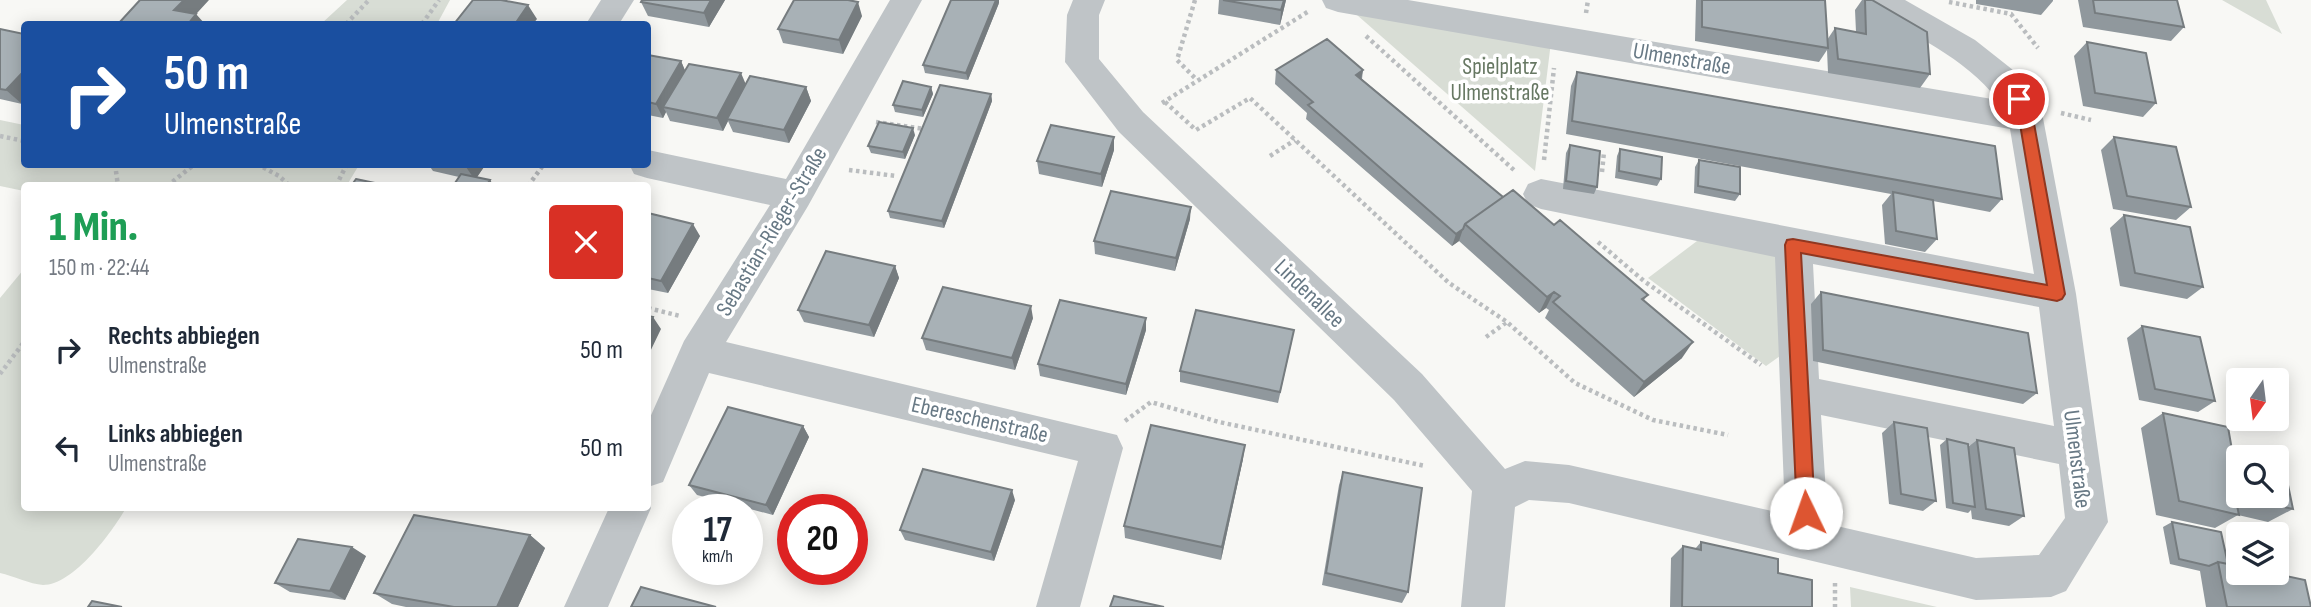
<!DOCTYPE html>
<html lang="de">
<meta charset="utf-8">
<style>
body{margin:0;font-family:"Sofia Sans Condensed",sans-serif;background:#f2f2f3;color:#1f2937;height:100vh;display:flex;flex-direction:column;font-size:26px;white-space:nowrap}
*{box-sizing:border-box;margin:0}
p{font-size:23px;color:#747a83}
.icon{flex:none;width:38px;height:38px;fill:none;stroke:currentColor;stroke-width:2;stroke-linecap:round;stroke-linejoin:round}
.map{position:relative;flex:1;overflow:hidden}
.sheet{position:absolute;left:21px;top:182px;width:630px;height:329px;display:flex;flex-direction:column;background:#fff;border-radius:7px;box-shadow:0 4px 18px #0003}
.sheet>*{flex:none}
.guide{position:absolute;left:21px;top:21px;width:630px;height:147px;border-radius:7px;box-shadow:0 4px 18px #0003;background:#1a4fa0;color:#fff;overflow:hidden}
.needle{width:46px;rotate:194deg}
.controls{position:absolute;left:2226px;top:368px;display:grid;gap:14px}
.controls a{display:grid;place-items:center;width:63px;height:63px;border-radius:7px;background:#fff;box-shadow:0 4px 18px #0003;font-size:35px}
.speed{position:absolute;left:672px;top:494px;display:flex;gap:14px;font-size:35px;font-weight:700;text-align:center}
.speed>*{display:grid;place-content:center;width:91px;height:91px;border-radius:50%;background:#fff;box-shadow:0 4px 18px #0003;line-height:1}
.speed small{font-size:18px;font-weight:400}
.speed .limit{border:10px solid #d22;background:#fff;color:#111}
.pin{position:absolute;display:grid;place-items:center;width:60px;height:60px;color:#fff;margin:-30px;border:4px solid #fff;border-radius:50%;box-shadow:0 2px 7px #0007}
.me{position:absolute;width:77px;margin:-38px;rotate:357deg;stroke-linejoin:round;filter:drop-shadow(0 0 5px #0008)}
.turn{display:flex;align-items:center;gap:24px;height:147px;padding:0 28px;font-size:32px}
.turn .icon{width:91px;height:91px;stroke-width:2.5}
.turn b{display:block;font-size:49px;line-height:60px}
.round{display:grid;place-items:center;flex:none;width:74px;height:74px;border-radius:7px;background:#f2f2f3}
.summary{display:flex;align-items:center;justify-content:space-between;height:119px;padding:0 28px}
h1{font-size:42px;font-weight:800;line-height:52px;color:#1e9e55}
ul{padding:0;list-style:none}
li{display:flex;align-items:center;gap:21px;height:98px;padding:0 28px}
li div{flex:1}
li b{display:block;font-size:26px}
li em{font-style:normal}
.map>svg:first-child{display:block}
.green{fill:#d8ddd5}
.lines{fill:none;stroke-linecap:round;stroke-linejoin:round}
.path{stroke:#babdbf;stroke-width:4.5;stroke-dasharray:3.5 3.5;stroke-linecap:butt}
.minor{fill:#bfc4c7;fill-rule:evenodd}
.wall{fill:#90989d}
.shaded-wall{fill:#767c7f}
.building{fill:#a8b1b6;stroke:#767c7f;stroke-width:2}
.route{fill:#dd5531;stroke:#903720;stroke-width:2}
.labels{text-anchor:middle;stroke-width:7;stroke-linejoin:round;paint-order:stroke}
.street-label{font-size:23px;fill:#687985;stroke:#fff}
.park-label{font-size:23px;fill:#677863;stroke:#fff}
</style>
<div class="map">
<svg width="2311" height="607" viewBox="0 0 2311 607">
<rect width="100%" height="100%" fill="#f8f8f5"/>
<path class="green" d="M 347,0 L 450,0 L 437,24 L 321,24 Z
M 2222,0 L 2266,0 L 2282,34 Z
M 1349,8 L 1551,42 L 1535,171 Z
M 0,120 L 24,125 L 24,164 L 359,165 L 347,185 L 24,186 L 24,191 L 0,186 Z
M 1701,238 L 1778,255 L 1784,353 L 1766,366 L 1648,278 Z
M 24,269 L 24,508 L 126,508 C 112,532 74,585 43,585 C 30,584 13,576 0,573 L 0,298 Z
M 1850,587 L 1937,607 L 1851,607 Z"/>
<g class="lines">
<path class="path" d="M 1195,0 L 1177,60 L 1197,80
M 1949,2 L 2011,14 L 2038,48
M 1586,13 L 1588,0
M 346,24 L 369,0
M 422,24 L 439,0
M 1366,36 L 1515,171
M 1165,102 L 1196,130 L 1250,98 L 1449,283 L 1507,322 L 1575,383 L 1653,420 L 1728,435
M 1162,103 L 1309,11
M 2061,113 L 2091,120
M 876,122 L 924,129
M 0,136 L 24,141
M 1270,156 L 1295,140
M 1544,160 L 1554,68
M 115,164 L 118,186
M 257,164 L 279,176 L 290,186
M 849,170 L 896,176
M 1602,172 L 1604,152
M 167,186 L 195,164
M 336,186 L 347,164
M 528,186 L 544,164
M 1598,242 L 1644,281 L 1761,365
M 648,308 L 680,316
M 1486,337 L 1507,322
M 0,374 L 24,342
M 1125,421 L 1151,402 L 1219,422 L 1425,466
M 1835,583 L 1835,607"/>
<path class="minor" d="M 601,0 L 634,0 L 619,24 L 586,24 Z
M 890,0 L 922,0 L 808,206 L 726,342 L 1117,435 L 1123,448 L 1080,607 L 1036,607 L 1078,461 L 709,373 L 663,482 L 648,487 L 648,422 L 684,341 L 770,205 L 647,178 L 634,174 L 629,164 L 648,164 L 648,150 L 786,179 Z
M 1073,0 L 1105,0 L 1099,15 L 1099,59 L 1143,112 L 1422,374 L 1505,469 L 1525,461 L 1569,465 L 1785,514 L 1775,257 L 1541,209 L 1528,204 L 1523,194 L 1528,184 L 1541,179 L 2034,274 L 2010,129 L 1338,12 L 1326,8 L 1322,0 L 1408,0 L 1998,100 C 1964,57 1913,35 1867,8 L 1863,0 L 1905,0 L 1975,40 L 2013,70 L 2028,88 L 2043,118 L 2076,294 L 2108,522 L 2066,591 L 2051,597 L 1976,600 L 1569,503 L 1529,500 L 1515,507 L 1505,607 L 1461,607 L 1472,491 L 1394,400 L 1119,132 L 1065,62 L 1067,15 ZM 1813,264 L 2039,307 L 2054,426 L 1819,379 ZM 1821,415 L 2059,464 L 2065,518 L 2039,555 L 1976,558 L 1828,524 Z
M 648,500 L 651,508 L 608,607 L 564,607 L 609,508 L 648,508 Z"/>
</g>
<path class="wall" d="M 642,0 L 725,0 L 709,27 L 648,16 L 641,2 Z
M 1219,0 L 1286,0 L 1280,25 L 1218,14 Z
M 1696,0 L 1825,0 L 1827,40 L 1835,28 L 1856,32 L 1855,10 L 1862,0 L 1865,0 L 1930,74 L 1920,88 L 1828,73 L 1827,50 L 1819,62 L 1695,41 Z
M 1976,0 L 2053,0 L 2053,1 L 2041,15 L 1976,4 Z
M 2078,0 L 2177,0 L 2184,27 L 2171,41 L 2083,27 Z
M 999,3 L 968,80 L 925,73 L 923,65 Z
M 862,16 L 843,54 L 783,43 L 778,29 Z
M 0,29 L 22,104 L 0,99 Z
M 2087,42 L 2156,103 L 2143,117 L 2083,106 L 2074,56 Z
M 648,55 L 681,61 L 685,71 L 746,84 L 806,87 L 811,101 L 789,143 L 733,132 L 728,121 L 723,131 L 670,121 L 666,112 L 663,118 L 648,115 Z
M 1276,70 L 1363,70 L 1362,79 L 1503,197 L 1554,225 L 1648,295 L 1644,300 L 1682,358 L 1634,397 L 1545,318 L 1549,310 L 1546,308 L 1539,313 L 1459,241 L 1452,246 L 1306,119 L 1307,113 L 1275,84 Z
M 1577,72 L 2002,199 L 1990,212 L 1933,201 L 1937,239 L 1925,252 L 1885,244 L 1882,205 L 1891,194 L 1566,134 L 1571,86 Z
M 931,87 L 933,94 L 923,117 L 895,112 L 893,105 Z
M 991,94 L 992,101 L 944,228 L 890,218 L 888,211 Z
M 915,135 L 905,159 L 871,153 L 868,146 Z
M 2114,137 L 2191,207 L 2176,220 L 2113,209 L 2101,150 Z
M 1570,145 L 1597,187 L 1594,194 L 1563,189 L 1566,153 Z
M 1620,149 L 1661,179 L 1657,186 L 1615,178 L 1617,156 Z
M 1114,150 L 1102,187 L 1039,174 L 1037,161 Z
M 1699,160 L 1740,194 L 1735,201 L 1694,193 L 1695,167 Z
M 428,164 L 486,164 L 477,177 L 490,180 L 494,186 L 453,186 L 459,177 L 433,171 Z
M 648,213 L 700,236 L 668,293 L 648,289 Z
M 2124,215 L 2203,287 L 2187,299 L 2120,286 L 2110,228 Z
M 1190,219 L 1175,271 L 1095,254 L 1094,241 Z
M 895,266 L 899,278 L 874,337 L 804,322 L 798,310 Z
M 1821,292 L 2037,393 L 2023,404 L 1813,361 L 1811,304 Z
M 1033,318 L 1015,370 L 926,350 L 922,338 Z
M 1146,318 L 1146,330 L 1126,395 L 1040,376 L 1038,364 Z
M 2142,326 L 2215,401 L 2198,412 L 2139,400 L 2127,338 Z
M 1292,341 L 1278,403 L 1180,382 L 1180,371 Z
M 2163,413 L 2232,450 L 2293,509 L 2268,522 L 2238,515 L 2215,528 L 2156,515 L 2141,428 Z
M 1894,422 L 1936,501 L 1923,511 L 1889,504 L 1882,433 Z
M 803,426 L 809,437 L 773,515 L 697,495 L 689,485 Z
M 1947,439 L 1968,447 L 1977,440 L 2024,516 L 2009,526 L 1972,519 L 1971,510 L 1968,513 L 1946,508 L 1940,445 Z
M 1243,459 L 1221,560 L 1125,538 L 1124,526 Z
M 1343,472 L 1408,592 L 1402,603 L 1322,585 L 1339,485 Z
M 1015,500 L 994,561 L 905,540 L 900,530 Z
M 2172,522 L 2228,564 L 2311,607 L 2206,607 L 2200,571 L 2170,564 L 2163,527 Z
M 530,535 L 545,548 L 518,607 L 406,607 L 392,604 L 374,593 Z
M 1701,542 L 1778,573 L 1812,607 L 1670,607 L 1671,558 L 1683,546 L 1695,549 Z
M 366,556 L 345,600 L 290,592 L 275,583 Z"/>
<path class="shaded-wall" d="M 184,0 L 209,0 L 187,24 L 174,10 Z
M 711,0 L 725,0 L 709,27 L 704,13 Z
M 996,0 L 999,0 L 999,3 L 968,80 L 966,73 Z
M 1284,0 L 1286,0 L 1280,25 L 1281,10 Z
M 858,2 L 862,16 L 843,54 L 839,40 Z
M 528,5 L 537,19 L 533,24 L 515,24 Z
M 196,14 L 205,24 L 188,24 Z
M 681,61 L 687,75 L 663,107 L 666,112 L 663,118 L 656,104 Z
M 1363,70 L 1360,84 L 1356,75 Z
M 24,71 L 24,101 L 22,104 L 6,90 Z
M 741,73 L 747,87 L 727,119 L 728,121 L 723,131 L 717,118 Z
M 806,87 L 811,101 L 789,143 L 784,130 Z
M 931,87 L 933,94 L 923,117 L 922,110 Z
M 991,94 L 992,101 L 944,228 L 942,221 Z
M 913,128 L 915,135 L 905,159 L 903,152 Z
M 1114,137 L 1114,150 L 1102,187 L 1101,174 Z
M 467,164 L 486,164 L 475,180 L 466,167 Z
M 490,180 L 494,186 L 486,186 Z
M 1191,207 L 1190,219 L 1175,271 L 1176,258 Z
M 693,224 L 700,236 L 668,293 L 661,281 Z
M 1463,229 L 1459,241 L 1452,246 L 1456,234 Z
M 895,266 L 899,278 L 874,337 L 869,325 Z
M 1554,292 L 1546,308 L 1539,313 L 1547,297 Z
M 1031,306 L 1033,318 L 1015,370 L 1012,358 Z
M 653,317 L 661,329 L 648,356 L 648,328 Z
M 1146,318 L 1146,330 L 1126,395 L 1126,384 Z
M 1693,342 L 1682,358 L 1634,397 L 1644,382 Z
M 803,426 L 809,437 L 773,515 L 766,505 Z
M 1245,445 L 1243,459 L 1221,560 L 1222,547 Z
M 1012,490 L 1015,500 L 994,561 L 991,552 Z
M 530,535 L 545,548 L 518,607 L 497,607 Z
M 352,547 L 366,556 L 345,600 L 330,591 Z"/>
<path class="building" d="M 140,0 L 184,0 L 174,10 L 196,14 L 188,24 L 118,24 Z
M 473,0 L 501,0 L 528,5 L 515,24 L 454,24 Z
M 642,0 L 711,0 L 704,13 L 641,2 Z
M 794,0 L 848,0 L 858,2 L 839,40 L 778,29 Z
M 951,0 L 996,0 L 966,73 L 923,65 Z
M 1223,0 L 1284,0 L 1281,10 Z
M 1702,0 L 1825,0 L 1828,48 L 1702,27 Z
M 1865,0 L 1872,0 L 1927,32 L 1930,74 L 1838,59 L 1835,28 L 1866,34 Z
M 2093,0 L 2177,0 L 2184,27 L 2095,13 Z
M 0,29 L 24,34 L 24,71 L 6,90 L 0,89 Z
M 1327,39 L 1363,70 L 1356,75 L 1503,197 L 1465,224 L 1463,229 L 1456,234 L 1308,105 L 1313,102 L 1276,70 Z
M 2087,42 L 2146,53 L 2156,103 L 2095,93 Z
M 648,55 L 681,61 L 656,104 L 648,102 Z
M 689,64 L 741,73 L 717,118 L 663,107 Z
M 1577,72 L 1995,146 L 2002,199 L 1572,121 Z
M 750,76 L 806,87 L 784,130 L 727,119 Z
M 903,81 L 931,87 L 922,110 L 893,105 Z
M 940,85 L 991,94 L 942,221 L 888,211 Z
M 879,122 L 913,128 L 903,152 L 868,146 Z
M 1051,125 L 1114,137 L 1101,174 L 1037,161 Z
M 2114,137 L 2176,147 L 2191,207 L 2127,196 Z
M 1570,145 L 1600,151 L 1597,187 L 1566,181 Z
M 1620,149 L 1662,157 L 1661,179 L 1619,171 Z
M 1699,160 L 1740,167 L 1740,194 L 1698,186 Z
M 461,174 L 490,180 L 486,186 L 453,186 Z
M 356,179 L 389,186 L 351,186 Z
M 1513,190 L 1554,225 L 1560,220 L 1602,256 L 1648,295 L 1642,299 L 1693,342 L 1644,382 L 1553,302 L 1560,296 L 1554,292 L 1547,297 L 1465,224 Z
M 1111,191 L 1191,207 L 1176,258 L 1094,241 Z
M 1893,192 L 1933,200 L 1937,239 L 1896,231 Z
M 648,213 L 693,224 L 661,281 L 648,278 Z
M 2124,215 L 2190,227 L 2203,287 L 2135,273 Z
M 826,251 L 895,266 L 869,325 L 798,310 Z
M 943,287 L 1031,306 L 1012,358 L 922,338 Z
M 1821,292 L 2028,333 L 2037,393 L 1823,350 Z
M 1060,300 L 1146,318 L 1126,384 L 1038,364 Z
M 1196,310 L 1294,330 L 1280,392 L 1180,371 Z
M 648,316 L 653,317 L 648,328 Z
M 2142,326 L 2200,337 L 2215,401 L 2155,389 Z
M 728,407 L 803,426 L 766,505 L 689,485 Z
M 2163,413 L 2228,427 L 2232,450 L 2264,457 L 2238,457 L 2238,495 L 2277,495 L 2277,459 L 2283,461 L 2293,509 L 2235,496 L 2239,515 L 2179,501 Z
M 1894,422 L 1927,428 L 1936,501 L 1901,494 Z
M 1151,425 L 1245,445 L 1222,547 L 1124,526 Z
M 1947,439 L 1968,444 L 1975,507 L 1953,503 Z
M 1977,440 L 2014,448 L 2024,516 L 1986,509 Z
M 923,469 L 1012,490 L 991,552 L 900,530 Z
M 1343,472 L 1422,488 L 1408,592 L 1326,573 Z
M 414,515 L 530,535 L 497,607 L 454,607 L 374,593 Z
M 2172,522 L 2221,532 L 2228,564 L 2218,562 L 2209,566 L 2179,559 Z
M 298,539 L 352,547 L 330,591 L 275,583 Z
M 1701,542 L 1778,559 L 1778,573 L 1812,580 L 1812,607 L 1682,607 L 1683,546 L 1701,550 Z
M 2218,562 L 2238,566 L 2238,572 L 2267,572 L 2305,580 L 2311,607 L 2227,607 Z
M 641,587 L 716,607 L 631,607 Z
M 1114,596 L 1164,607 L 1110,607 Z
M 92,601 L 122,607 L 88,607 Z"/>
<path class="route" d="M 2019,93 L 2024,95 L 2033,118 L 2065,294 L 2062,299 L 2057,301 L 1801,253 L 1815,513 L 1812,519 L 1806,522 L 1800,519 L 1797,513 L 1785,245 L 1787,240 L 1793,239 L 2047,285 L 2019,118 L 2012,99 Z"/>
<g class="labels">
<g class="street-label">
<text transform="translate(1682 58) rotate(10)" y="8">Ulmenstraße</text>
<text transform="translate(771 231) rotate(-59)" y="8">Sebastian-Rieger-Straße</text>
<text transform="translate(1310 293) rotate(44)" y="8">Lindenallee</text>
<text transform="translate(980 419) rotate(13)" y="8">Ebereschenstraße</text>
<text transform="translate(2078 459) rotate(83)" y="8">Ulmenstraße</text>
</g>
<g class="park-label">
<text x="1500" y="74">Spielplatz<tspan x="1500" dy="26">Ulmenstraße</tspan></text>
</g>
</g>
</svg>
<div class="controls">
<a><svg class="needle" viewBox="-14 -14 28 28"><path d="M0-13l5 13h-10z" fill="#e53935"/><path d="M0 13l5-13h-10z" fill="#747a83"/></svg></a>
<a><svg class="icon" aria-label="search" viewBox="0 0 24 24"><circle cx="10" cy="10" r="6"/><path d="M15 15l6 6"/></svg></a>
<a><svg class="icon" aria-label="layers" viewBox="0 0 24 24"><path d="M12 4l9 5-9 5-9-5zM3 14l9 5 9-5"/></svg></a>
</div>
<div class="speed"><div>17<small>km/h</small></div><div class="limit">20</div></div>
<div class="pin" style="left:2019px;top:99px;background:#d93025"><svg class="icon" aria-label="arrive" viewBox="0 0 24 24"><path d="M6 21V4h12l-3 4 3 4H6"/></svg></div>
<svg class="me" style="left:1806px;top:513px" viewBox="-20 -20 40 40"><circle r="19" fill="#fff"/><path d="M0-13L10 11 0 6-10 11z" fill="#dd5531"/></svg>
<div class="guide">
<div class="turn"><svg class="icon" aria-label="right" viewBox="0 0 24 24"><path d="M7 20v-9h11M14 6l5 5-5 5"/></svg><div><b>50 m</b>Ulmenstraße</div></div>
</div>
<section class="sheet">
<div class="summary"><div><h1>1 Min.</h1><p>150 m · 22:44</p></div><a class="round" style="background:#d93025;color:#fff"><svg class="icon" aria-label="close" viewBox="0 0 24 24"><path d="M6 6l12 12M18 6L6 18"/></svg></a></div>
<ul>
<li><svg class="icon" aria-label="right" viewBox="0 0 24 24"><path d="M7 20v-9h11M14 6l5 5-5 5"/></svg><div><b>Rechts abbiegen</b><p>Ulmenstraße</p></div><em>50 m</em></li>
<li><svg class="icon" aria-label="left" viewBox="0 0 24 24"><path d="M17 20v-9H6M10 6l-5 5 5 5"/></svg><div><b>Links abbiegen</b><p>Ulmenstraße</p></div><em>50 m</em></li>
</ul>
</section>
</div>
